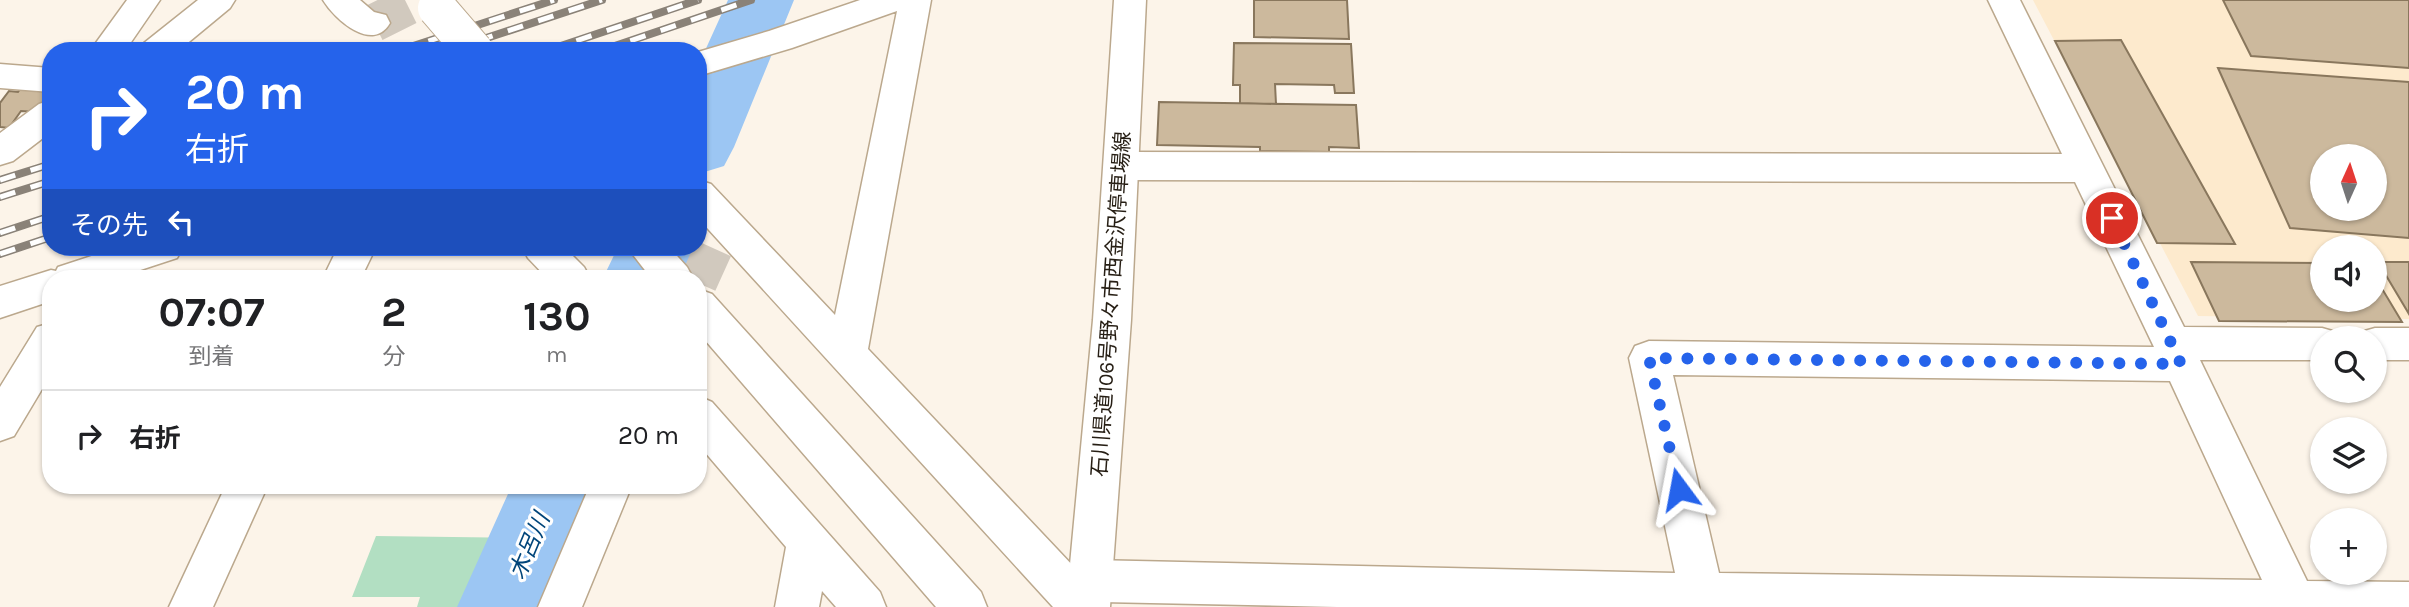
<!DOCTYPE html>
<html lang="ja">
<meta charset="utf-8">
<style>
body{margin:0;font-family:Karla,"Noto Sans JP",sans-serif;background:#f6f6f6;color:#202124;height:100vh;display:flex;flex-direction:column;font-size:26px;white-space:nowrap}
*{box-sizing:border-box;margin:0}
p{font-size:23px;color:#757577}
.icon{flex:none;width:38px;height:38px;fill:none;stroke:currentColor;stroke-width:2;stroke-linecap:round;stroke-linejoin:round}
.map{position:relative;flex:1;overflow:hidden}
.sheet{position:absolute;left:42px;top:270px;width:665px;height:224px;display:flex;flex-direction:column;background:#fff;border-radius:28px;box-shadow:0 2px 5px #0004}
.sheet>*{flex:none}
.banner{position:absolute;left:42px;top:42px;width:665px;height:214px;border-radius:28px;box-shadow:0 2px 5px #0004;background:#2563eb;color:#fff;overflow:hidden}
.needle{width:46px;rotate:3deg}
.buttons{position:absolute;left:2310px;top:144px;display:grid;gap:14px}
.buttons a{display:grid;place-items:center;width:77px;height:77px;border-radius:50%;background:#fff;box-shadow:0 2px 5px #0004;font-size:35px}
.pin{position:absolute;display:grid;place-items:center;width:60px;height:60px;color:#fff;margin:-30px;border:4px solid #fff;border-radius:50%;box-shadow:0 2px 7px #0007}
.me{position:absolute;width:77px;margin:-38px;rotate:347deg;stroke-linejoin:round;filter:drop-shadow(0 0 5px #0008)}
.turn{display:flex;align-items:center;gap:24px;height:147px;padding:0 28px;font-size:32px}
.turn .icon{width:91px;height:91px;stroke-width:2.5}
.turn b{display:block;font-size:49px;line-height:60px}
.then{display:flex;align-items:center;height:66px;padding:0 28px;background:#0003;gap:14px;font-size:26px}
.eta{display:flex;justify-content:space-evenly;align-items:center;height:119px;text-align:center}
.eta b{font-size:42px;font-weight:700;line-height:49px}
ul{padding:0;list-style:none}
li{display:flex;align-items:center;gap:21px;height:91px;padding:0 28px;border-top:2px solid #e0e0e0}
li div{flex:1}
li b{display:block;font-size:26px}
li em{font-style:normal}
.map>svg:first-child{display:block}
.built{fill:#fdeacd;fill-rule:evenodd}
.green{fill:#b2dfc2}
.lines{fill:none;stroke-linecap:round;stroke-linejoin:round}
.river{fill:#9cc6f3;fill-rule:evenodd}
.building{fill:#ccb99d;stroke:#89775d;stroke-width:2;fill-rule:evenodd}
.minor-tunnel{stroke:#d1c9be;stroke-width:38;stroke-dasharray:38 19;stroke-linecap:butt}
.minor-casing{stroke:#bba88d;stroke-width:3}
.tertiary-casing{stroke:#bba88d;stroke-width:3}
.secondary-casing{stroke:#bba88d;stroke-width:3}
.minor{fill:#fff;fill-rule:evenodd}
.tertiary{fill:#fff;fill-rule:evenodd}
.secondary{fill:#fff;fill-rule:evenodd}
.rail-casing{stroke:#8a8278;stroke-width:8}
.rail{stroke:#fff;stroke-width:5;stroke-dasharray:16;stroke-linecap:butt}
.tertiary-bridge-casing{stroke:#bba88d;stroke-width:40;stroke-linecap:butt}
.tertiary-bridge{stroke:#fff;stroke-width:38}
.route{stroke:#2563eb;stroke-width:12;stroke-dasharray:0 21.6}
.labels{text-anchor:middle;stroke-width:6;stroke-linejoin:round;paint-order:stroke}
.street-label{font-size:21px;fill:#261e14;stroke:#fff}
.water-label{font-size:23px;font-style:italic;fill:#01457a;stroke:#fff}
</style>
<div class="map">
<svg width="2409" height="607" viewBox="0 0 2409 607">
<rect width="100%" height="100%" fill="#fcf4e9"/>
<path class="built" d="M 2033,0 L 2409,0 L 2409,319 L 2198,316 ZM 2322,156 L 2375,156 L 2375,208 L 2322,208 ZM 2322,247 L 2375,247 L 2375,299 L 2322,299 Z"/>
<path class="green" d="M 376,536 L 523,538 L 501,607 L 417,607 L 420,597 L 352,597 Z"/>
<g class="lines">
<path class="river" d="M 728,0 L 794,0 L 734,147 L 724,166 L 698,174 L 698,66 Z
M 618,247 L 694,247 L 681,278 L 603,278 Z
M 512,485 L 598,485 L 549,607 L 457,607 Z"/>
</g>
<path class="building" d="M 1254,0 L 1347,0 L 1349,39 L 1254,37 Z
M 2223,0 L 2409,0 L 2409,68 L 2251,56 Z
M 2121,40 L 2235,244 L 2157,243 L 2055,41 Z
M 1234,43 L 1351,44 L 1354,93 L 1335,93 L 1334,85 L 1275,84 L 1276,104 L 1240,103 L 1240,85 L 1233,85 Z
M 2218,68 L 2409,82 L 2409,238 L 2290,228 ZM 2322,156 L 2375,156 L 2375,208 L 2322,208 Z
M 22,86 L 51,88 L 51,100 L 38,112 L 21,111 L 9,128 L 0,127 L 0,103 L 9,91 L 18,92 Z
M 1159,102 L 1356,105 L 1359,148 L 1329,147 L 1329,152 L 1260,151 L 1260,147 L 1157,145 Z
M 2191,262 L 2322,263 L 2322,299 L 2375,299 L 2375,277 L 2402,322 L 2219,321 Z
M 2378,262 L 2409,262 L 2409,314 Z"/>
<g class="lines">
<path class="minor-tunnel" d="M 374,23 L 420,0
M 698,283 L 725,223"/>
<defs>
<path id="minor" d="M 127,0 L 160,0 L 125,51 L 90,51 Z
M 198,0 L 235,0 L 230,8 L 178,51 L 139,51 L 144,43 Z
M 323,0 L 360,0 L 374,12 L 386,15 L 390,23 C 373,53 335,20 323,0 Z
M 860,0 L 931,0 L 868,349 L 1075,568 L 1091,560 L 1675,573 L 1629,358 L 1635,346 L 1649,341 L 2154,347 L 2075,182 L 1123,180 L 1110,176 L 1105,166 L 1110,156 L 1123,152 L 2062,154 L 1988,0 L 2020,0 L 2184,327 L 2322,328 L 2336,332 L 2339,338 L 2322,338 L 2322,360 L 2200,360 L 2307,581 L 2409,582 L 2409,607 L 1337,607 L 1102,602 L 1104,607 L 1053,607 L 698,218 L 698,180 L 711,184 L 835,315 L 897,11 L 792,48 L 698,76 L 698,52 L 769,31 ZM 1673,375 L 2170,381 L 2262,580 L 1719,573 Z
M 0,64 L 51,68 L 51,92 L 0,88 Z
M 51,100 L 51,132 L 13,161 L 0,165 L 0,133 L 39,104 Z
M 119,247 L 183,247 L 177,258 L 116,278 L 51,278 L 51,301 L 0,318 L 0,286 L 51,270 L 56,271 L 58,267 Z
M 338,247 L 376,247 L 361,278 L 323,278 Z
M 522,247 L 564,247 L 584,267 L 590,278 L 547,278 L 528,258 Z
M 51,323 L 51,374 L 14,436 L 0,441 L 0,387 L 37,327 Z
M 2375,328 L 2409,328 L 2409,360 L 2375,360 L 2375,338 L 2358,338 L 2361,332 Z
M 698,396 L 712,402 L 880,592 L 886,607 L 836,607 L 822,591 L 819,607 L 775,607 L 786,547 L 698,444 Z
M 226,485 L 268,485 L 213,607 L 169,607 Z
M 590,485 L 632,485 L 582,607 L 538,607 Z"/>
<path id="tertiary" d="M 627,247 L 669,247 L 687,267 L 693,278 L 651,278 Z
M 698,289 L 712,294 L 981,592 L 987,607 L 936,607 L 698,332 Z"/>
<path id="secondary" d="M 1114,0 L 1146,0 L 1131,320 L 1110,607 L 1066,607 L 1093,320 Z"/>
</defs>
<use href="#minor" class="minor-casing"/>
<use href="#tertiary" class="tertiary-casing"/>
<use href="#secondary" class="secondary-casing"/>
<use href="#minor" class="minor"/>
<use href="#tertiary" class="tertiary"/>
<use href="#secondary" class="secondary"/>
<defs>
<path id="rail" d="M 398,51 L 554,0
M 447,51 L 602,0
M 546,51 L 698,0
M 600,51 L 751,0
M 0,180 L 51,164
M 0,197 L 51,181
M 0,233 L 51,216
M 0,254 L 51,237"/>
</defs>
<use href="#rail" class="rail-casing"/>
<use href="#rail" class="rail"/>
<defs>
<path id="tertiary-bridge" d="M 437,8 L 474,51"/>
</defs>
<use href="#tertiary-bridge" class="tertiary-bridge-casing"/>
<use href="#tertiary-bridge" class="tertiary-bridge"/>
</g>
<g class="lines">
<path class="route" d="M 1679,489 L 1649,358 L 2181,364 L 2112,218"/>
</g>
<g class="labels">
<g class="street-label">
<text transform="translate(1111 304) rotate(-86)" y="7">石川県道106号野々市西金沢停車場線</text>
</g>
<g class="water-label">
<text transform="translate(529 546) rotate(-67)" y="8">木呂川</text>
</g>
</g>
</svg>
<div class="buttons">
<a><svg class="needle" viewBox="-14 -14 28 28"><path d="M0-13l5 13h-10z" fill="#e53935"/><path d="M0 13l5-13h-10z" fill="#757577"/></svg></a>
<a><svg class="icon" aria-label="sound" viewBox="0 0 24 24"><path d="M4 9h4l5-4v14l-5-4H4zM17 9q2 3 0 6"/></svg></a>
<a><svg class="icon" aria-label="search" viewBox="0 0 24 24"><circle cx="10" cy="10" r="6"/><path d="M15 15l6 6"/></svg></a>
<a><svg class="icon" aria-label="layers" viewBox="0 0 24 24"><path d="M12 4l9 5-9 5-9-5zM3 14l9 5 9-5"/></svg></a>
<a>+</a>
</div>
<div class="pin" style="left:2112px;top:218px;background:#d93025"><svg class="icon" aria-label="arrive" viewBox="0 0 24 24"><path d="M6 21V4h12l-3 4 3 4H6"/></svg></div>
<svg class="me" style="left:1679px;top:489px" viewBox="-20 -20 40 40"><path d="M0-17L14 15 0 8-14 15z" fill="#2563eb" stroke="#fff" stroke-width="4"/></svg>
<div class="banner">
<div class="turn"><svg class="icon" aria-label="right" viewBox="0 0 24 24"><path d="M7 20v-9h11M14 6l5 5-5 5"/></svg><div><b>20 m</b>右折</div></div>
<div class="then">その先<svg class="icon" aria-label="left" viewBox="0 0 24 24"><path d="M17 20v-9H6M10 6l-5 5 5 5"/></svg></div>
</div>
<section class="sheet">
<div class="eta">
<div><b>07:07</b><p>到着</p></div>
<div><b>2</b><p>分</p></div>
<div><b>130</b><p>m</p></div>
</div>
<ul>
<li><svg class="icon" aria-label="right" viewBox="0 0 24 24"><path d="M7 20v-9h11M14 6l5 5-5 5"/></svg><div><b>右折</b></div><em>20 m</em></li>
</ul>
</section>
</div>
